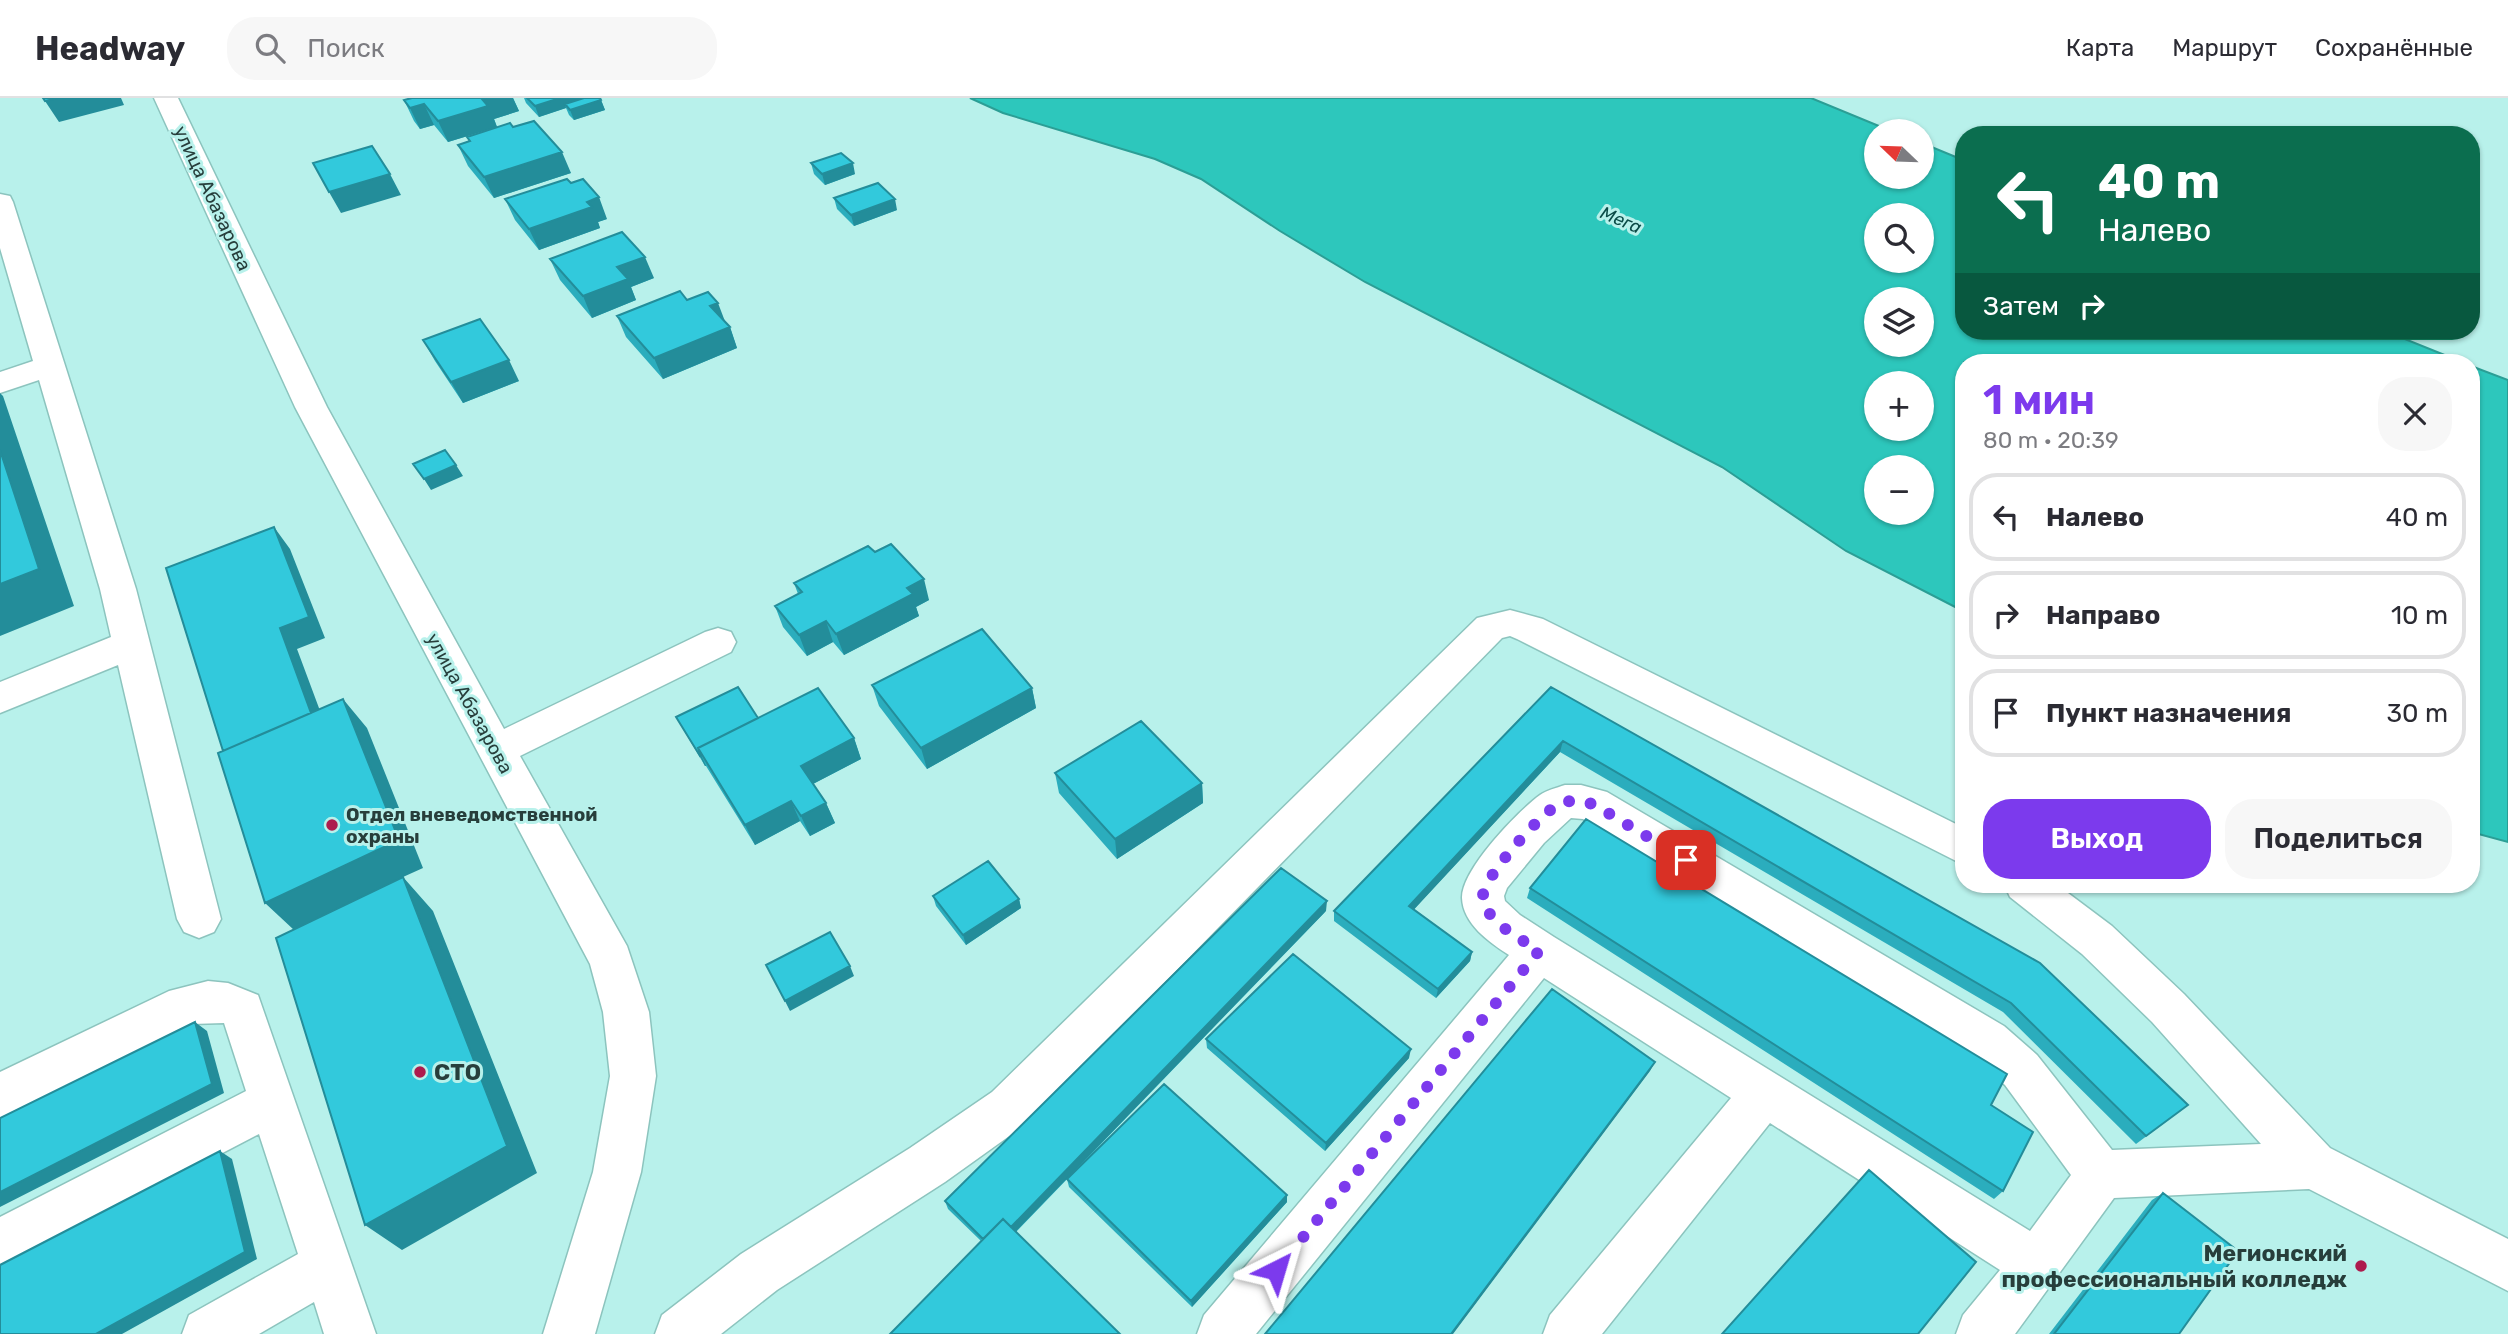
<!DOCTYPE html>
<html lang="ru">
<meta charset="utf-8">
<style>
body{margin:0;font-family:Rubik,sans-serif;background:#f7f7f7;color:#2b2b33;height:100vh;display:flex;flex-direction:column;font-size:26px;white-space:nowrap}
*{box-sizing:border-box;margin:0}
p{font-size:23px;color:#7c7c81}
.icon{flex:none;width:38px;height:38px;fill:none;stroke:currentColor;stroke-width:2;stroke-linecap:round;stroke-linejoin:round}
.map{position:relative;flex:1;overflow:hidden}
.sheet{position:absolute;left:1955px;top:256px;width:525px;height:539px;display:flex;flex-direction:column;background:#fff;border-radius:28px;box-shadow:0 2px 5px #0004}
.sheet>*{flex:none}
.top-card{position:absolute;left:1955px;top:28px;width:525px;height:214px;border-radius:28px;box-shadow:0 2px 5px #0004;background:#0b6e4f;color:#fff;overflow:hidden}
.needle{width:46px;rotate:293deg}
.buttons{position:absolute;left:1864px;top:21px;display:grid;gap:14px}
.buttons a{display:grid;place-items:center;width:70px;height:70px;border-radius:50%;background:#fff;box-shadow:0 2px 5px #0004;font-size:35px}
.pin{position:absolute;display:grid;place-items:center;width:60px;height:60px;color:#fff;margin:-30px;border-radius:14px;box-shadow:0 4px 10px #0006}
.me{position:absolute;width:77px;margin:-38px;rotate:40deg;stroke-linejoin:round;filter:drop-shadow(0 0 5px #0008)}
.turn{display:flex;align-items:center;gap:24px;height:147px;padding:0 28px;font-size:32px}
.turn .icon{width:91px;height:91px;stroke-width:2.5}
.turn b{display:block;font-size:49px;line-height:60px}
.then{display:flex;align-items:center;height:66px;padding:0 28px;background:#0003;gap:14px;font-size:26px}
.round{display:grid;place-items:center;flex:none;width:74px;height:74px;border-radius:28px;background:#f7f7f7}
.overview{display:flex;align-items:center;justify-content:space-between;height:119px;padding:0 28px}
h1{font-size:42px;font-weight:600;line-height:52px;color:#7c3aed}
.primary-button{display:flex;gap:14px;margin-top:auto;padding:14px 28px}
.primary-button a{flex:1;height:80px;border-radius:28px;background:#7c3aed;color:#fff;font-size:28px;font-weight:600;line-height:80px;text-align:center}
.primary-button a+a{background:#f7f7f7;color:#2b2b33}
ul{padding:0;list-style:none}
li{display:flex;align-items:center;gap:21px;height:88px;margin:0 14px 10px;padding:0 14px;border:4px solid #e1e1e2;border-radius:28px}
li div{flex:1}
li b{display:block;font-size:26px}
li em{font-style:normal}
header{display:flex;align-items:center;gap:42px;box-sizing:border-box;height:98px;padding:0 35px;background:#fff;border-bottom:2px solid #e1e1e2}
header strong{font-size:33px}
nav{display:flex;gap:38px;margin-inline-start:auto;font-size:24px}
.search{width:490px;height:63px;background:#f7f7f7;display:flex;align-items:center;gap:18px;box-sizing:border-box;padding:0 24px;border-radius:28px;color:#7c7c81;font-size:26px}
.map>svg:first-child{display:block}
.water{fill:#2dc7bc;stroke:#2b9e95;stroke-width:2;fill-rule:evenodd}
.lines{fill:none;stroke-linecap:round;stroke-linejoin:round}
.minor-casing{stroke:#8cc4be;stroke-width:3}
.minor{fill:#fff;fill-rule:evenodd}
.wall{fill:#2badbd}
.shaded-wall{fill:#238d9a}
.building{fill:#32c9dc;stroke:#238d9a;stroke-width:2}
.route{stroke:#7c3aed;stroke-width:12;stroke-dasharray:0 21.6}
.poi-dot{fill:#ad1b4d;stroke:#b8f1eb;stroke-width:2.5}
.labels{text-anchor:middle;stroke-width:6;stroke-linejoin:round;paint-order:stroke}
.far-water-label{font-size:18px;font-style:italic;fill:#0b4b47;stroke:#b8f1eb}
.street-label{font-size:19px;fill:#273e3b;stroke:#b8f1eb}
.poi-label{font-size:19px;font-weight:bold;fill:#273e3b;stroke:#b8f1eb;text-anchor:start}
.near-poi-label{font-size:23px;font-weight:bold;fill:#273e3b;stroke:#b8f1eb;text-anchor:start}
</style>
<header>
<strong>Headway</strong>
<div class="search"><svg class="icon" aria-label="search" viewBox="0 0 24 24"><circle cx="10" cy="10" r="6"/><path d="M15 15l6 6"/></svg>Поиск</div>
<nav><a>Карта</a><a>Маршрут</a><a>Сохранённые</a></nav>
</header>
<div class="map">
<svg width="2508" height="1236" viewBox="0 0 2508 1236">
<rect width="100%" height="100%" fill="#b8f1eb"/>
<path class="water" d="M 970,0 L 1811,0 L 1891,33 L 1876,33 L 1876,79 L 1922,79 L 1922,45 L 1963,62 L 1964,233 L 2385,233 L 2462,264 L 1964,264 L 1963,513 L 1846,453 L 1722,369 L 1365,184 L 1280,133 L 1201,81 L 1155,61 L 1003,15 ZM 1876,117 L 1922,117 L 1922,163 L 1876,163 ZM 1876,201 L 1922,201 L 1922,247 L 1876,247 ZM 1876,285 L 1922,285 L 1922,331 L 1876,331 ZM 1876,369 L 1922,369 L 1922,415 L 1876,415 Z
M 2471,268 L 2508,282 L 2508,744 L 2471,734 Z"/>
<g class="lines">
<defs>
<path id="minor" d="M 154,0 L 178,0 L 327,309 L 504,631 L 705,534 L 718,530 L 731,534 L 736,544 L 731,554 L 520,658 L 627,848 L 649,914 L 656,978 L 641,1074 L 595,1236 L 543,1236 L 593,1074 L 610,978 L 603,914 L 590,866 L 295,309 Z
M 0,96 L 10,98 L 13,104 L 136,491 L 221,821 L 214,834 L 199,840 L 184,834 L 177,821 L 118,567 L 0,615 L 0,584 L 111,539 L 100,491 L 39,282 L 0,295 L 0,274 L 33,263 L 0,150 Z
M 1510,512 L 1543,521 L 1964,730 L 1964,767 L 1517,541 L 1510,538 L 1502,540 L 1026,1026 L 945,1084 L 777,1192 L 721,1236 L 655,1236 L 662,1217 L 741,1156 L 910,1050 L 992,994 L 1477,520 Z
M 1565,687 L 1581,687 L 1607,694 L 2004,928 L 2037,957 L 2112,1052 L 2261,1046 L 2152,924 L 2082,856 L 2010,799 L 2004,786 L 2056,786 L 2112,828 L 2184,896 L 2330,1050 L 2508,1141 L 2508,1193 L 2309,1091 L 2114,1100 L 2015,1236 L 1956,1236 L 1963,1217 L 2000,1172 L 1770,1025 L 1602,1236 L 1543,1236 L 1550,1217 L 1731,1000 L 1544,880 L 1256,1236 L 1197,1236 L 1204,1217 L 1509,857 C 1489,844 1463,826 1462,800 C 1461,772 1518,713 1540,697 C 1547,692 1556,690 1565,687 ZM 1571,720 L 1583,721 L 1972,958 L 2005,987 L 2071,1077 L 2030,1133 L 1554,839 L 1520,817 L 1505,803 L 1504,798 L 1507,790 L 1544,745 Z
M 208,883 L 228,885 L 258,897 L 376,1236 L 324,1236 L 314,1204 L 259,1236 L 182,1236 L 189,1217 L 298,1156 L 259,1036 L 0,1171 L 0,1119 L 246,993 L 224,925 L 192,926 L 0,1020 L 0,974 L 169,893 Z"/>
</defs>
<use href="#minor" class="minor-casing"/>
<use href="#minor" class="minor"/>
</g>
<path class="wall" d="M 412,0 L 513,0 L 519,13 L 494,21 L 497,29 L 448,44 L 434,27 L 420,31 L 414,23 L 404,2 Z
M 524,0 L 600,0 L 601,2 L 605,12 L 574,22 L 569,17 L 566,10 L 539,19 L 526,5 Z
M 513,29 L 571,75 L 494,100 L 468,68 L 458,47 L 469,43 L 467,39 Z
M 811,65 L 855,76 L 825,87 L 814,76 Z
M 834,100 L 897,112 L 854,128 L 837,111 Z
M 505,101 L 607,121 L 598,124 L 600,130 L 539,152 L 515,122 Z
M 550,161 L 654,180 L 631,189 L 636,202 L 592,220 L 560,182 Z
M 687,202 L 725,224 L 730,229 L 737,250 L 663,281 L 626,239 L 617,218 Z
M 423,242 L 519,283 L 463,305 L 435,263 Z
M 875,454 L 929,502 L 916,509 L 919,518 L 844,557 L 833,544 L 807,558 L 783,529 L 775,508 L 798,496 L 794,485 Z
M 872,587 L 1032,590 L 1036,610 L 927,671 L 879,608 Z
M 1551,589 L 2188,1007 L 2136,1046 L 2003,914 L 1560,654 L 1414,811 L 1472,854 L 1470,863 L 1436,900 L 1334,823 L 1334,813 Z
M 676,619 L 758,620 L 854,640 L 861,661 L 813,686 L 826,705 L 835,725 L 810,738 L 800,723 L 755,747 L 706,668 L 705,668 Z
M 1055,675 L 1202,685 L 1203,705 L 1117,761 L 1059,695 Z
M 1530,790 L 1991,1007 L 2003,1093 L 1994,1101 L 1527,800 Z
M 933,798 L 1019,801 L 1021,810 L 966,847 L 936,808 Z
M 1326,813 L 1016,1134 L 981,1143 L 948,1111 L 945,1103 Z
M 1206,941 L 1409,960 L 1325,1053 L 1207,950 Z
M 1067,1081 L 1287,1104 L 1192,1209 L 1069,1089 Z
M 2163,1095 L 2179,1236 L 2049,1236 L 2152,1102 Z"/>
<path class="shaded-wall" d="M 58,0 L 121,0 L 124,7 L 59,24 L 45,3 Z
M 486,0 L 513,0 L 519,13 L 494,21 L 497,29 L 448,44 L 438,23 Z
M 560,0 L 592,0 L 565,6 L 566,10 L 539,19 L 535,8 Z
M 601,2 L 605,12 L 574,22 L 570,12 Z
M 424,6 L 434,27 L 420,31 L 410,10 Z
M 562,54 L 571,75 L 494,100 L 484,79 Z
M 853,65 L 855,76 L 825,87 L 822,76 Z
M 390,76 L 401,97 L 341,115 L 329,94 Z
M 599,99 L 607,121 L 598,124 L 600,130 L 539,152 L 529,131 L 587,104 Z
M 895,101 L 897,112 L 854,128 L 851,117 Z
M 645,159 L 654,180 L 631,189 L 636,202 L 592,220 L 583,198 L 617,169 Z
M 718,205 L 726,226 L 710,208 Z
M 730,229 L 737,250 L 663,281 L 654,260 Z
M 509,262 L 519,283 L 463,305 L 451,284 Z
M 0,295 L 3,298 L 74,508 L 0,538 Z
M 456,367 L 463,378 L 431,392 L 424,381 Z
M 274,429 L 290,451 L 325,540 L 297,551 L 332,645 L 246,683 L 280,530 Z
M 924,481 L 929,502 L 916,509 L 919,518 L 844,557 L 836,536 L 907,490 Z
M 826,523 L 833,544 L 807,558 L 799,537 Z
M 1032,590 L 1036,610 L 927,671 L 921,650 Z
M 343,601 L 367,630 L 423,770 L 403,779 L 433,813 L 537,1075 L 402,1152 L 365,1127 L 294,832 L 265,805 Z
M 854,640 L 861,661 L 809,688 L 801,668 Z
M 1563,643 L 1560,654 L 1408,818 L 1409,808 Z
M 701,657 L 706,668 L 705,668 L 700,658 Z
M 1202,685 L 1203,705 L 1117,761 L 1115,741 Z
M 791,703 L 800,723 L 755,747 L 745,727 Z
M 826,705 L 835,725 L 810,738 L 801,718 Z
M 1019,801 L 1021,810 L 966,847 L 963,837 Z
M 1327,803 L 1326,813 L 994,1156 L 991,1149 Z
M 1472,854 L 1470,863 L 1436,900 L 1438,891 Z
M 850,868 L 854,878 L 790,913 L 785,903 Z
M 195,924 L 207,933 L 224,995 L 0,1109 L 0,1094 Z
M 1411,951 L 1409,960 L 1325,1053 L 1326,1045 Z
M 1655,964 L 1650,973 L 1453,1236 L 1451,1236 Z
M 220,1053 L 232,1061 L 257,1161 L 122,1236 L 96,1236 Z
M 1287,1097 L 1287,1104 L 1192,1209 L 1191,1203 Z"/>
<path class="building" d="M 43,0 L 58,0 L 45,3 Z
M 412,0 L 486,0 L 482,1 L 488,8 L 438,23 L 424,6 L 410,10 L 404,2 Z
M 527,0 L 560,0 L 535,8 Z
M 584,0 L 600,0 L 601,2 L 570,12 L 565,6 Z
M 534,23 L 562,54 L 484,79 L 458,47 L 470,43 L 467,39 L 510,25 L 513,29 Z
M 372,48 L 390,76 L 329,94 L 313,65 Z
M 841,55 L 853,65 L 822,76 L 811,65 Z
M 567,81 L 571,85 L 583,81 L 599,99 L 587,104 L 592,109 L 529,131 L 505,101 Z
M 878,85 L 895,101 L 851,117 L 834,100 Z
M 622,134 L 645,159 L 617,169 L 628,181 L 583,198 L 550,161 Z
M 680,193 L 687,202 L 708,194 L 718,205 L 710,208 L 730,229 L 654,260 L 617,218 Z
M 480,221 L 509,262 L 451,284 L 423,242 Z
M 0,352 L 39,471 L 0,486 Z
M 445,352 L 456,367 L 424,381 L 413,366 Z
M 274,429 L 309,519 L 280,530 L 311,615 L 223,653 L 166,470 Z
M 891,446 L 924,481 L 907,490 L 913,496 L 836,536 L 826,523 L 799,537 L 775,508 L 802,494 L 794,485 L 868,448 L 875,454 Z
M 982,531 L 1032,590 L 921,650 L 872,587 Z
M 738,589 L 758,620 L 698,650 L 701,657 L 700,658 L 676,619 Z
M 1551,589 L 2040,865 L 2188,1007 L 2146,1038 L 2011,905 L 1563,643 L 1409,808 L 1472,854 L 1438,891 L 1334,813 Z
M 818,590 L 854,640 L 801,668 L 826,705 L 801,718 L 791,703 L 745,727 L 698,650 Z
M 343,601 L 399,742 L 265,805 L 218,655 Z
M 1141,623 L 1202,685 L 1115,741 L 1055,675 Z
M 1586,721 L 2007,976 L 1991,1007 L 2033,1034 L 2003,1093 L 1530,790 Z
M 988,763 L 1019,801 L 963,837 L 933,798 Z
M 1281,770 L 1327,803 L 1011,1129 L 1003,1121 L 983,1141 L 945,1103 Z
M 403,779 L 507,1048 L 365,1127 L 276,840 Z
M 830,834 L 850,868 L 785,903 L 766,867 Z
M 1293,856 L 1411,951 L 1326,1045 L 1206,941 Z
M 1552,891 L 1655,964 L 1451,1236 L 1265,1236 Z
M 195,924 L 212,986 L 0,1094 L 0,1020 Z
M 1164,986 L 1287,1097 L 1191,1203 L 1067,1081 Z
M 220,1053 L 245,1154 L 96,1236 L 0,1236 L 0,1167 Z
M 1869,1072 L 1976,1164 L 1918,1236 L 1722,1236 Z
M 2163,1095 L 2238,1153 L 2179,1236 L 2054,1236 Z
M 1003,1121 L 1120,1236 L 890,1236 Z"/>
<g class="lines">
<path class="route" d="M 1276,1172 L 1539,853 C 1521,840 1484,824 1483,798 C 1482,781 1544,711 1561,705 C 1572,701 1583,704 1593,706 L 1686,762"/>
</g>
<g class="poi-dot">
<circle cx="332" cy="727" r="7"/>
<circle cx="420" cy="974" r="7"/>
<circle cx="2361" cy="1168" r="7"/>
</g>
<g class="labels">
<g class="far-water-label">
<text transform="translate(1621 122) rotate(23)" y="6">Мега</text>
</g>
<g class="street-label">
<text transform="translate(213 100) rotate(65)" y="7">улица Абазарова</text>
<text transform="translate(470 605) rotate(61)" y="7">улица Абазарова</text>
</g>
<g class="poi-label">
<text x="346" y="723">Отдел вневедомственной<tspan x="346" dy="22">охраны</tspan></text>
</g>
<g class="near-poi-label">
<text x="434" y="982">СТО</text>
<text x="2347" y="1163" text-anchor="end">Мегионский<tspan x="2347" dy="26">профессиональный колледж</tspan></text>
</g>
</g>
</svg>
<div class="buttons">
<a><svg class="needle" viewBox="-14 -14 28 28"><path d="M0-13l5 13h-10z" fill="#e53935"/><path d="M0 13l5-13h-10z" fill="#7c7c81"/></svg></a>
<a><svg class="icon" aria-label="search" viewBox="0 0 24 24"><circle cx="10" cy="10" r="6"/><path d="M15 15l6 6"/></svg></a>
<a><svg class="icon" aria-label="layers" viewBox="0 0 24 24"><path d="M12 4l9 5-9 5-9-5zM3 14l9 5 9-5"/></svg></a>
<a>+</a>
<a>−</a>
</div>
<div class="pin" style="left:1686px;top:762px;background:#d93025"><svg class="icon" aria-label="arrive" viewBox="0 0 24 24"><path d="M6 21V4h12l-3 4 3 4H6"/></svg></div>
<svg class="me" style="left:1276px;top:1172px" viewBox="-20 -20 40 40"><path d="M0-17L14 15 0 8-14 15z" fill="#7c3aed" stroke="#fff" stroke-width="4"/></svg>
<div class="top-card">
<div class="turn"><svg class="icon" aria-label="left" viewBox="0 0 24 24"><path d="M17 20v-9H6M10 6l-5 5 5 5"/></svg><div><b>40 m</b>Налево</div></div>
<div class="then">Затем<svg class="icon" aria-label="right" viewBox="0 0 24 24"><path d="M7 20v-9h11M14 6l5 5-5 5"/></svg></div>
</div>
<section class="sheet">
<div class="overview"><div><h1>1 мин</h1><p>80 m · 20:39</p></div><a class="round"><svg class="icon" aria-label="close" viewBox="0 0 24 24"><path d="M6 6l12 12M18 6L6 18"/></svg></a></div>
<ul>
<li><svg class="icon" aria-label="left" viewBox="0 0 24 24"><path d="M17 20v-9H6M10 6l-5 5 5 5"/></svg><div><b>Налево</b></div><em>40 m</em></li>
<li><svg class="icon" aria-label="right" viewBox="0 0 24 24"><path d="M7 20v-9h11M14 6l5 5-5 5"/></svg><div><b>Направо</b></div><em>10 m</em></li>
<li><svg class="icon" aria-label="arrive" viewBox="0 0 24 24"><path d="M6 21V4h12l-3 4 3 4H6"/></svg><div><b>Пункт назначения</b></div><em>30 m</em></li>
</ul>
<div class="primary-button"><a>Выход</a><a>Поделиться</a></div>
</section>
</div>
